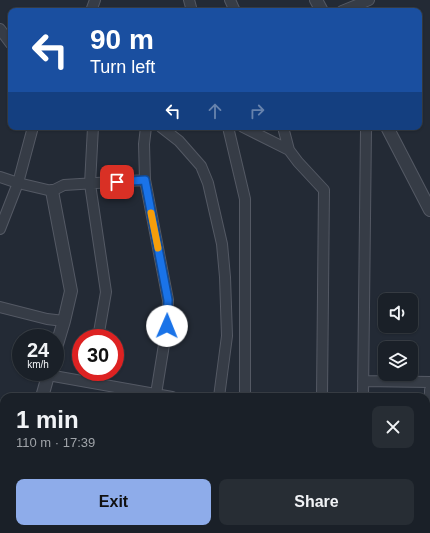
<!DOCTYPE html>
<meta charset="utf-8">
<style>
body{margin:0;font-family:Arial,sans-serif;background:#272d34;color:#f1f3f6;height:100vh;display:flex;flex-direction:column;font-size:15px;white-space:nowrap}
*{box-sizing:border-box;margin:0}
p{font-size:13px;color:#9fa3a8}
.icon{flex:none;width:22px;height:22px;fill:none;stroke:currentColor;stroke-width:2;stroke-linecap:round;stroke-linejoin:round}
.map{position:relative;flex:1;overflow:hidden}
.panel{position:absolute;left:0px;top:393px;width:430px;height:140px;display:flex;flex-direction:column;background:#1a2028;border-radius:12px 12px 0 0;box-shadow:0 1px 3px #0004,0 0 0 1px #383e45}
.panel>*{flex:none}
.banner{position:absolute;left:8px;top:8px;width:414px;height:122px;border-radius:8px;box-shadow:0 1px 3px #0004,0 0 0 1px #383e45;background:#1a4fa0;color:#fff;overflow:hidden}
.buttons{position:absolute;left:378px;top:293px;display:grid;gap:8px}
.buttons a{display:grid;place-items:center;width:40px;height:40px;border-radius:8px;background:#1a2028;box-shadow:0 1px 3px #0004,0 0 0 1px #383e45;font-size:20px}
.speed{position:absolute;left:12px;top:329px;display:flex;gap:8px;font-size:20px;font-weight:700;text-align:center}
.speed>*{display:grid;place-content:center;width:52px;height:52px;border-radius:50%;background:#1a2028;box-shadow:0 1px 3px #0004,0 0 0 1px #383e45;line-height:1}
.speed small{font-size:10px;font-weight:400}
.speed .limit{border:6px solid #d22;background:#fff;color:#111}
.pin{position:absolute;display:grid;place-items:center;width:34px;height:34px;color:#fff;margin:-17px;border-radius:8px;box-shadow:0 2px 6px #0006}
.me{position:absolute;width:44px;margin:-22px;rotate:1deg;stroke-linejoin:round;filter:drop-shadow(0 0 3px #0008)}
.turn{display:flex;align-items:center;gap:14px;height:84px;padding:0 16px;font-size:18px}
.turn .icon{width:52px;height:52px;stroke-width:2.5}
.turn b{display:block;font-size:28px;line-height:34px}
.lanes{display:flex;align-items:center;height:38px;padding:0 16px;background:#0003;justify-content:center;gap:20px;direction:ltr}
.lanes .off{opacity:.35}
.round{display:grid;place-items:center;flex:none;width:42px;height:42px;border-radius:8px;background:#272d34}
.headline{display:flex;align-items:center;justify-content:space-between;height:68px;padding:0 16px}
h1{font-size:24px;font-weight:700;line-height:30px}
.cta{display:flex;gap:8px;margin-top:auto;padding:8px 16px}
.cta a{flex:1;height:46px;border-radius:8px;background:#8eacea;color:#111;font-size:16px;font-weight:700;line-height:46px;text-align:center}
.cta a+a{background:#272d34;color:#f1f3f6}
.map>svg:first-child{display:block}
.lines{fill:none;stroke-linecap:round;stroke-linejoin:round}
.minor-casing{stroke:#545964;stroke-width:12}
.tertiary-casing{stroke:#545964;stroke-width:14}
.minor{stroke:#363c46;stroke-width:10}
.tertiary{stroke:#363c46;stroke-width:12}
.route-casing{stroke:#114b97;stroke-width:10}
.route{stroke:#1a73e8;stroke-width:7}
.slow{stroke:#f59e0b;stroke-width:7}
</style>
<div class="map">
<svg width="430" height="533" viewBox="0 0 430 533">
<rect width="100%" height="100%" fill="#232a35"/>
<g class="lines">
<defs>
<path id="minor" d="M 189,0 L 192,11
M 230,0 L 235,11
M 91,11 L 95,0
M 342,11 L 369,0
M 0,29 L 11,44
M 93,127 L 90,184 L 106,292 L 98,338
M 146,127 L 144,144 L 145,180 L 168,300 L 167,326 L 156,394
M 161,127 L 179,141 L 201,166 L 208,183 L 222,244 L 225,277 L 227,336 L 219,397
M 228,127 L 245,199 L 245,397
M 243,127 L 289,150
M 283,127 L 289,150 L 298,162 L 324,190 L 322,397
M 0,177 L 18,183 L 52,191 L 64,185 L 145,180
M 0,229 L 18,183 L 33,127
M 0,307 L 47,319 L 64,321
M 48,375 L 172,397
M 363,381 L 430,382
M 363,397 L 366,129 L 368,127
M 82,529 L 83,533
M 321,533 L 321,529
M 361,533 L 361,529
M 429,533 L 430,390"/>
<path id="tertiary" d="M 316,0 L 322,11
M 387,127 L 430,210
M 52,191 L 71,291 L 64,321 L 55,351
M 42,397 L 49,372
M 0,491 L 4,492
M 192,529 L 210,533
M 8,533 L 9,529"/>
</defs>
<use href="#minor" class="minor-casing"/>
<use href="#tertiary" class="tertiary-casing"/>
<use href="#minor" class="minor"/>
<use href="#tertiary" class="tertiary"/>
</g>
<g class="lines">
<defs>
<path id="route" d="M 117,182 L 145,180 L 168,300 L 167,326"/>
</defs>
<use href="#route" class="route-casing"/>
<use href="#route" class="route"/>
<path class="slow" d="M 151,213 L 158,248"/>
</g>
</svg>
<div class="buttons">
<a><svg class="icon" aria-label="sound" viewBox="0 0 24 24"><path d="M4 9h4l5-4v14l-5-4H4zM17 9q2 3 0 6"/></svg></a>
<a><svg class="icon" aria-label="layers" viewBox="0 0 24 24"><path d="M12 4l9 5-9 5-9-5zM3 14l9 5 9-5"/></svg></a>
</div>
<div class="speed"><div>24<small>km/h</small></div><div class="limit">30</div></div>
<div class="pin" style="left:117px;top:182px;background:#d93025"><svg class="icon" aria-label="arrive" viewBox="0 0 24 24"><path d="M6 21V4h12l-3 4 3 4H6"/></svg></div>
<svg class="me" style="left:167px;top:326px" viewBox="-20 -20 40 40"><circle r="19" fill="#fff"/><path d="M0-13L10 11 0 6-10 11z" fill="#1a73e8"/></svg>
<div class="banner">
<div class="turn"><svg class="icon" aria-label="left" viewBox="0 0 24 24"><path d="M17 20v-9H6M10 6l-5 5 5 5"/></svg><div><b>90 m</b>Turn left</div></div>
<div class="lanes"><svg class="icon" aria-label="left" viewBox="0 0 24 24"><path d="M17 20v-9H6M10 6l-5 5 5 5"/></svg><svg class="icon off" aria-label="ahead" viewBox="0 0 24 24"><path d="M12 20V5M6 11l6-6 6 6"/></svg><svg class="icon off" aria-label="right" viewBox="0 0 24 24"><path d="M7 20v-9h11M14 6l5 5-5 5"/></svg></div>
</div>
<section class="panel">
<div class="headline"><div><h1>1 min</h1><p>110 m · 17:39</p></div><a class="round"><svg class="icon" aria-label="close" viewBox="0 0 24 24"><path d="M6 6l12 12M18 6L6 18"/></svg></a></div>
<div class="cta"><a>Exit</a><a>Share</a></div>
</section>
</div>
